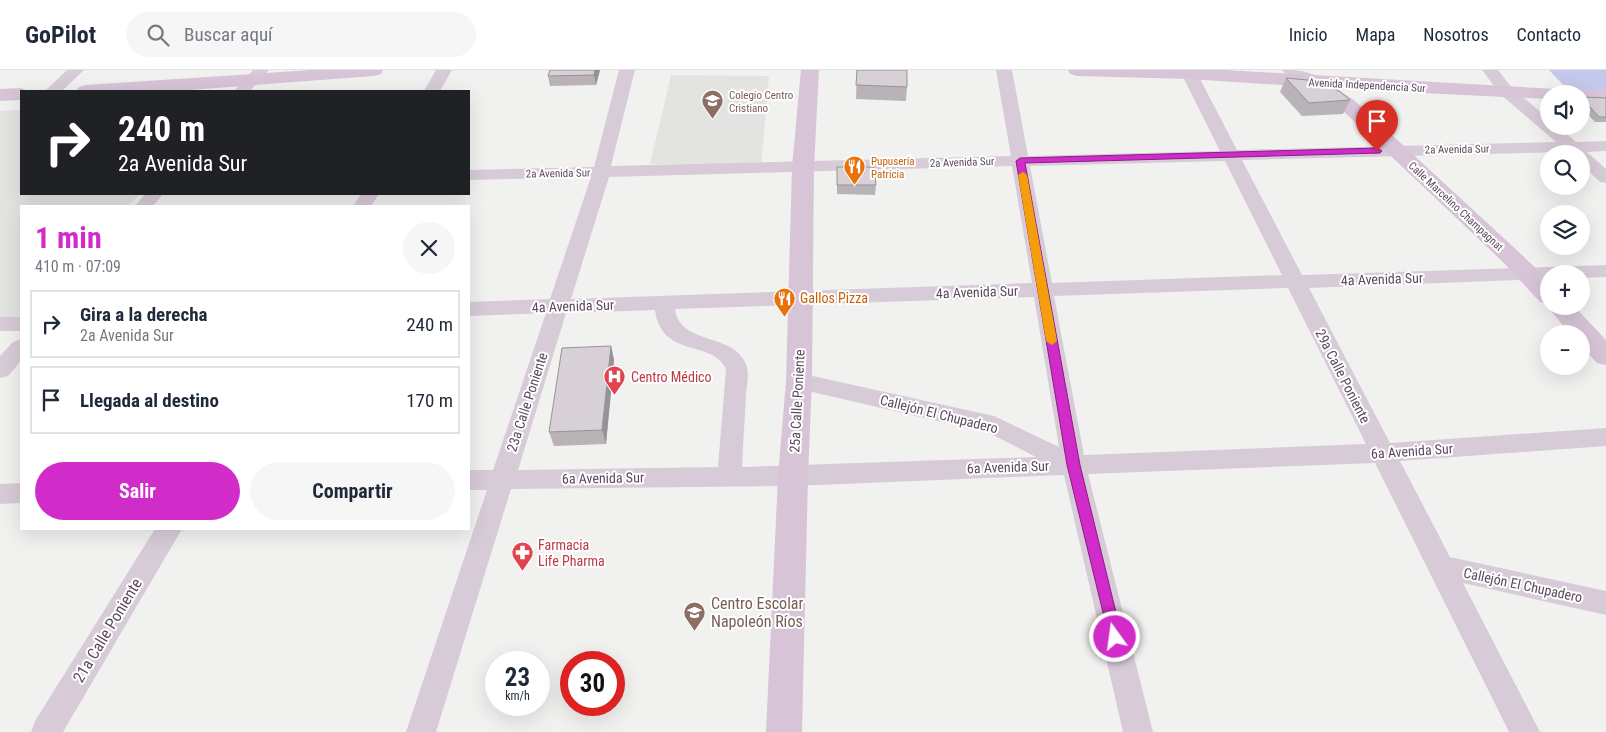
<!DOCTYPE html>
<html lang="es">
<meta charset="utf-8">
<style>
body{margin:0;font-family:"Roboto Condensed",sans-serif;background:#f6f6f7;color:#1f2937;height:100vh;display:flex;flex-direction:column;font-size:19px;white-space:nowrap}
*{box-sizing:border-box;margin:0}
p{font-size:16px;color:#747a83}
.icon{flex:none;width:28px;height:28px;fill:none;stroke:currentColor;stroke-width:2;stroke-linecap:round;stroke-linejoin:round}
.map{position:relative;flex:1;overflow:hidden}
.panel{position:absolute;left:20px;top:135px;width:450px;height:325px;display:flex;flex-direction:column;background:#fff;border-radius:0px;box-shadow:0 5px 20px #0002}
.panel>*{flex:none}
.hud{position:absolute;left:20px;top:20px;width:450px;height:105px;border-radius:0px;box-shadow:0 5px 20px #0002;background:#202124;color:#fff;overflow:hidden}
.buttons{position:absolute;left:1540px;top:15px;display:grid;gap:10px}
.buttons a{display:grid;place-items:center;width:50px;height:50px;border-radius:50%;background:#fff;box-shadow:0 5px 20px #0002;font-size:25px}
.speed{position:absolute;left:485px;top:581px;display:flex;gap:10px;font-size:25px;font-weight:700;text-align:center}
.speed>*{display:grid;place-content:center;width:65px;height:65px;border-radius:50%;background:#fff;box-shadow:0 5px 20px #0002;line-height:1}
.speed small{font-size:12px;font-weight:400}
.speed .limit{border:8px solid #d22;background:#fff;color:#111}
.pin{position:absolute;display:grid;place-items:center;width:42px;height:42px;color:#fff;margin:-51px -21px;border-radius:50% 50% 50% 0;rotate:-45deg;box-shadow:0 0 5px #0007}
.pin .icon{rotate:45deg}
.me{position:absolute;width:55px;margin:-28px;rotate:346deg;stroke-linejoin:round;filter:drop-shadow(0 0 4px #0008)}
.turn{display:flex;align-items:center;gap:18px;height:105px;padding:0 15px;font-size:22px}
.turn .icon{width:65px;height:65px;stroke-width:2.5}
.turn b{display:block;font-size:35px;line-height:42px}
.round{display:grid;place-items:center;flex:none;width:52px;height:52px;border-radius:26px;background:#f6f6f7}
.overview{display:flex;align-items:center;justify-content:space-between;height:85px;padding:0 15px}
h1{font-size:30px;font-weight:700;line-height:38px;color:#d12cc9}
.cta{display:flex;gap:10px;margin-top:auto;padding:10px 15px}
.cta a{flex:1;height:58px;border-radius:30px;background:#d12cc9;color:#fff;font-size:20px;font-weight:700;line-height:58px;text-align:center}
.cta a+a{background:#f6f6f7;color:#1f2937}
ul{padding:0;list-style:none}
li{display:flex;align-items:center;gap:15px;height:68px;margin:0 10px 8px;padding:0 5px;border:2px solid #e0e1e3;border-radius:0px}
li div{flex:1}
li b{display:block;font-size:19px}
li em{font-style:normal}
header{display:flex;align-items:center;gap:30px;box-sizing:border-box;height:70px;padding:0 25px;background:#fff;border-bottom:1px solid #e0e1e3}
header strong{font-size:24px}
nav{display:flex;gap:28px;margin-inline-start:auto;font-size:18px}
.search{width:350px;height:45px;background:#f6f6f7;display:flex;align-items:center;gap:12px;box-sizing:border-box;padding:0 18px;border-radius:28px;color:#747a83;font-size:19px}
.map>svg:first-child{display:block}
.education{fill:#e3e3e2}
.green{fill:#c4c9eb}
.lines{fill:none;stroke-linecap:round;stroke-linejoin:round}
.street{fill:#d8cbd8;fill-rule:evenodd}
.secondary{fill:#d7c5d7;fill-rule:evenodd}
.wall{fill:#b9b3b8}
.shaded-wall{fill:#969296}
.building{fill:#d7d0d6;stroke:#969296}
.route{fill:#d12cc9;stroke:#881d83}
.slow{fill:#f59e0b}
.labels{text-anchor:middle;stroke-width:4;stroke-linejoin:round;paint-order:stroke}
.far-street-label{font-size:11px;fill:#5b4a5c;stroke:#fff}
.far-education-label{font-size:11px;fill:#785e54;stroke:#fff;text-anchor:start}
.far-food-label{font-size:11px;fill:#c56008;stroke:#fff;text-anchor:start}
.street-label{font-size:14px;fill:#5b4a5c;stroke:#fff}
.food-label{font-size:14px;fill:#c56008;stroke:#fff;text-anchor:start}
.health-label{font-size:14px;fill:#be3a42;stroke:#fff;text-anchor:start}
.near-education-label{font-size:16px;fill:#785e54;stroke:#fff;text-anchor:start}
.near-street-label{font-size:16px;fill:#5b4a5c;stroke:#fff}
</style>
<header>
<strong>GoPilot</strong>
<div class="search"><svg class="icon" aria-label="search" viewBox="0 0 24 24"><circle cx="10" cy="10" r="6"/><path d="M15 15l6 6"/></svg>Buscar aquí</div>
<nav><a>Inicio</a><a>Mapa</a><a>Nosotros</a><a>Contacto</a></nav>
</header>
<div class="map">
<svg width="1606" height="662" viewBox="0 0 1606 662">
<rect width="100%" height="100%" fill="#f1f2f0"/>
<path class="education" d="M 671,5 L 769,6 L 761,96 L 650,94 Z
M 21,40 L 21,124 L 140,124 L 128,136 L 21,136 L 21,249 L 0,252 L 0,41 Z"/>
<path class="green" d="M 1549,0 L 1606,0 L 1606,20 L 1568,20 Z"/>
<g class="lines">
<path class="street" d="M 67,0 L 84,0 L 62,21 L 45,21 Z
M 253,0 L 269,0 L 250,21 L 234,21 Z
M 436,0 L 452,0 L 440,21 L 424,21 Z
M 619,0 L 635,0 L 611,96 L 1011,86 L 996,0 L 1012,0 L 1028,86 L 1220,81 L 1181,3 L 1183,0 L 1195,0 L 1197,3 L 1237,80 L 1556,72 L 1500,24 L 1482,0 L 1498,0 L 1512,18 L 1549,49 L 1549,56 L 1558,56 L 1576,72 L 1606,71 L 1606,81 L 1587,82 L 1606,99 L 1606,113 L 1600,112 L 1581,94 L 1581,84 L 1568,82 L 1242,90 L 1302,205 L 1606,195 L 1606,207 L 1581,208 L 1581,204 L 1549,204 L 1549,209 L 1309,218 L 1390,373 L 1606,358 L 1606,376 L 1400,391 L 1450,487 L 1606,521 L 1606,545 L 1463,513 L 1540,662 L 1509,662 L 1375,393 L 1088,404 L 1153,662 L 1123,662 L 1064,405 L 793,416 L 511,419 L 436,662 L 406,662 L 487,420 L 469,420 L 469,400 L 493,400 L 546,243 L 469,246 L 469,232 L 550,229 L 591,107 L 469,110 L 469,100 L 594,97 ZM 1225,91 L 1282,205 L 1052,213 L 1030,96 ZM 1012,96 L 1032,213 L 571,229 L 609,107 ZM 1288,218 L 1366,374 L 1084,385 L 1054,226 ZM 1034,227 L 1059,377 L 994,346 L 799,303 L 791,305 L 788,311 L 791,317 L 989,363 L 1036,387 L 742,397 C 743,373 745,348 746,324 C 747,316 749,305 747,297 C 736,261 680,277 675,239 ZM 655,240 C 661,289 713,269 726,299 L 718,397 L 518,400 L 566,243 Z
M 1282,0 C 1296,0 1313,0 1323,12 L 1320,15 L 1310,15 L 1285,3 Z
M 145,124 L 163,124 L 153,136 L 135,136 Z
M 361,124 L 379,124 L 371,136 L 353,136 Z
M 0,247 L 21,247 L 21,261 L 0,261 Z
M 21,269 L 21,291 L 8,306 L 0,308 L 0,286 L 13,272 Z
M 21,413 L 21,433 L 0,434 L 0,414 Z
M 155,459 L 182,459 L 63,662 L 31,662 L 35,651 Z"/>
<path class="secondary" d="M 311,0 L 383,0 L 381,4 L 374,6 L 176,21 L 76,21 L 79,17 L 86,15 Z
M 801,0 L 819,0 L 814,97 L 812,311 L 808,406 L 802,662 L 766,662 L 778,406 L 786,311 L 792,97 Z
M 1068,0 L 1225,0 L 1574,20 L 1606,19 L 1606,31 L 1581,30 L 1581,24 L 1549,24 L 1549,29 L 1337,19 L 1354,30 L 1521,184 L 1549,211 L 1549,236 L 1574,236 L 1606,270 L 1606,295 L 1597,293 L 1581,276 L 1581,264 L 1570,264 L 1547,236 L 1548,234 L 1540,232 L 1505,194 L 1340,38 L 1310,17 L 1189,9 L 1077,6 L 1070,4 Z
M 21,18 L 29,21 L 21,21 L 21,30 L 0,31 L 0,19 Z"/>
</g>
<path class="wall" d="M 550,0 L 600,0 L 596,15 L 550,16 L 548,6 Z
M 857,0 L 907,17 L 906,31 L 856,29 Z
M 1286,8 L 1350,30 L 1343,44 L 1302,46 L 1280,22 Z
M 1581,27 L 1606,28 L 1606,52 L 1595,52 L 1581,37 Z
M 837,97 L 876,115 L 875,125 L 837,124 Z
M 611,276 L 614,290 L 606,374 L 554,376 L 549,362 Z"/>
<path class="shaded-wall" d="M 595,0 L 600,0 L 596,15 L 594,5 Z
M 611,276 L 614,290 L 606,374 L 602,360 Z"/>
<path class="building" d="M 550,0 L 595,0 L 594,5 L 548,6 Z
M 857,0 L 907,0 L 907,17 L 856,15 Z
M 1286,8 L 1318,11 L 1339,21 L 1350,30 L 1309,33 Z
M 1581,27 L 1606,28 L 1606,47 L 1599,47 Z
M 837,97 L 874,97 L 876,115 L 837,115 Z
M 611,276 L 602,360 L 549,362 L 562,278 Z"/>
<path class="route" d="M 1377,78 L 1382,81 L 1380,83 L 1025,93 L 1080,395 L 1122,567 L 1120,571 L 1115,573 L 1110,571 L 1067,395 L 1016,91 L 1020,88 Z"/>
<path class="slow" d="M 1023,102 L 1027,105 L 1057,271 L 1052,275 L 1046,271 L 1018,105 Z"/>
<defs>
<symbol id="school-pin" viewBox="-11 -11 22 30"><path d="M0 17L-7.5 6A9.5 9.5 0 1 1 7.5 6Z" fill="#8d6e63" stroke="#fff"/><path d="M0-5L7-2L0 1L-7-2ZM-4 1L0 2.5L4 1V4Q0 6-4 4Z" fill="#fff"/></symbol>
<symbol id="restaurant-pin" viewBox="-11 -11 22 30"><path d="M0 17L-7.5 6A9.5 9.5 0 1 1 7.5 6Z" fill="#e8710a" stroke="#fff"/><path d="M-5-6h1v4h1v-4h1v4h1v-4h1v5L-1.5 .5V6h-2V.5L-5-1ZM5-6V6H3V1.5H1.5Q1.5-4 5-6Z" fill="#fff"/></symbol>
<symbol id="hospital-pin" viewBox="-11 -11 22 30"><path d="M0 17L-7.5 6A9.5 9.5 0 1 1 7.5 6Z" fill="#e0444e" stroke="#fff"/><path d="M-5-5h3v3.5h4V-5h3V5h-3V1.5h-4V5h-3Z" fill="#fff"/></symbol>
<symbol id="pharmacy-pin" viewBox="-11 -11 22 30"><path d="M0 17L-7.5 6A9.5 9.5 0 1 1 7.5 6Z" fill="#e0444e" stroke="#fff"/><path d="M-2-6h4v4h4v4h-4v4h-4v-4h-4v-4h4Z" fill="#fff"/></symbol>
</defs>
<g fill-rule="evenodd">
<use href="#school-pin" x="700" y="18" width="25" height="34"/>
<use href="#restaurant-pin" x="842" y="84" width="25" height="34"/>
<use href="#restaurant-pin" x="772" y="216" width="25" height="34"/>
<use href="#hospital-pin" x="602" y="294" width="25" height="34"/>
<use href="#pharmacy-pin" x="510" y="470" width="25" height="34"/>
<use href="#school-pin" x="682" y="530" width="25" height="34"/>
</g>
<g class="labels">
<g class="far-street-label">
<text transform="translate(1367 15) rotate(3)" y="4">Avenida Independencia Sur</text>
<text transform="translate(1457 79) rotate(-1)" y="4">2a Avenida Sur</text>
<text transform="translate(962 92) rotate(-2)" y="4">2a Avenida Sur</text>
<text transform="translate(558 103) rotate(-1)" y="4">2a Avenida Sur</text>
<text transform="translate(1456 136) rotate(43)" y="4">Calle Marcelino Champagnat</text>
</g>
<g class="far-education-label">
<text x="729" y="29">Colegio Centro<tspan x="729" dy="13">Cristiano</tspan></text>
</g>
<g class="far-food-label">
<text x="871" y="95">Pupusería<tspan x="871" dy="13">Patricia</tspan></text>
</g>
<g class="street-label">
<text transform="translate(1382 209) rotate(-2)" y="5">4a Avenida Sur</text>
<text transform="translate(977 222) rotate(-2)" y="5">4a Avenida Sur</text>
<text transform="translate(573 236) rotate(-2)" y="5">4a Avenida Sur</text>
<text transform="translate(1343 306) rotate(63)" y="5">29a Calle Poniente</text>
<text transform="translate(797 331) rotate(-87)" y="5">25a Calle Poniente</text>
<text transform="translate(527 332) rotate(-72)" y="5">23a Calle Poniente</text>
<text transform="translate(939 344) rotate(14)" y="5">Callejón El Chupadero</text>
<text transform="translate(1412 381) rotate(-4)" y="5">6a Avenida Sur</text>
<text transform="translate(1008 397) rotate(-2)" y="5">6a Avenida Sur</text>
<text transform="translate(603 408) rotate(-1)" y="5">6a Avenida Sur</text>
<text transform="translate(1523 515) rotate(12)" y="5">Callejón El Chupadero</text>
</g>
<g class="food-label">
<text x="800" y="233">Gallos Pizza</text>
</g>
<g class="health-label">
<text x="631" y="312">Centro Médico</text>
<text x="538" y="480">Farmacia<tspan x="538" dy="16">Life Pharma</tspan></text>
</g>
<g class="near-education-label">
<text x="711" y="539">Centro Escolar<tspan x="711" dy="18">Napoleón Ríos</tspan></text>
</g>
<g class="near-street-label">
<text transform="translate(107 560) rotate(-59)" y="6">21a Calle Poniente</text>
</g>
</g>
</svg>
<div class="buttons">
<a><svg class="icon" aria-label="sound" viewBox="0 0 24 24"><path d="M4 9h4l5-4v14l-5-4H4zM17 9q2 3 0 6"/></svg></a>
<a><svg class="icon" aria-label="search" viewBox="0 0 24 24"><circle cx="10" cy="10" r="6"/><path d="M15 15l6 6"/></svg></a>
<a><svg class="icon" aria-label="layers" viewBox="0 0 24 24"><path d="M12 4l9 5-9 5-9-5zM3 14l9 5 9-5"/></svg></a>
<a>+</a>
<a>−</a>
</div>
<div class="speed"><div>23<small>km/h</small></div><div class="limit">30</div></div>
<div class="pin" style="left:1377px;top:81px;background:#d93025"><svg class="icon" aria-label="arrive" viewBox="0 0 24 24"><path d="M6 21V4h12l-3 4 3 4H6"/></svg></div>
<svg class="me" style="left:1115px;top:567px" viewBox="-20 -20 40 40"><circle r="17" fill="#d12cc9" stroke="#fff" stroke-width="3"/><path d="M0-11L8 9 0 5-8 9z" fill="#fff"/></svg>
<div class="hud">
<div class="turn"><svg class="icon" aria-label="right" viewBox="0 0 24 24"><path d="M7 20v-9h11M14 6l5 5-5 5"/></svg><div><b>240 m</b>2a Avenida Sur</div></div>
</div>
<section class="panel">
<div class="overview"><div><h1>1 min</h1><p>410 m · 07:09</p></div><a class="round"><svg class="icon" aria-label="close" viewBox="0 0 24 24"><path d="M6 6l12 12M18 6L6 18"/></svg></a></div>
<ul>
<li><svg class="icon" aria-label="right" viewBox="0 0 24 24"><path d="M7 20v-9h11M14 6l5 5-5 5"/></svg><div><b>Gira a la derecha</b><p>2a Avenida Sur</p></div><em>240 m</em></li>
<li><svg class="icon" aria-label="arrive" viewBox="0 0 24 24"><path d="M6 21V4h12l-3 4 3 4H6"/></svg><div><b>Llegada al destino</b></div><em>170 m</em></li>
</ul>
<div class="cta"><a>Salir</a><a>Compartir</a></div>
</section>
</div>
